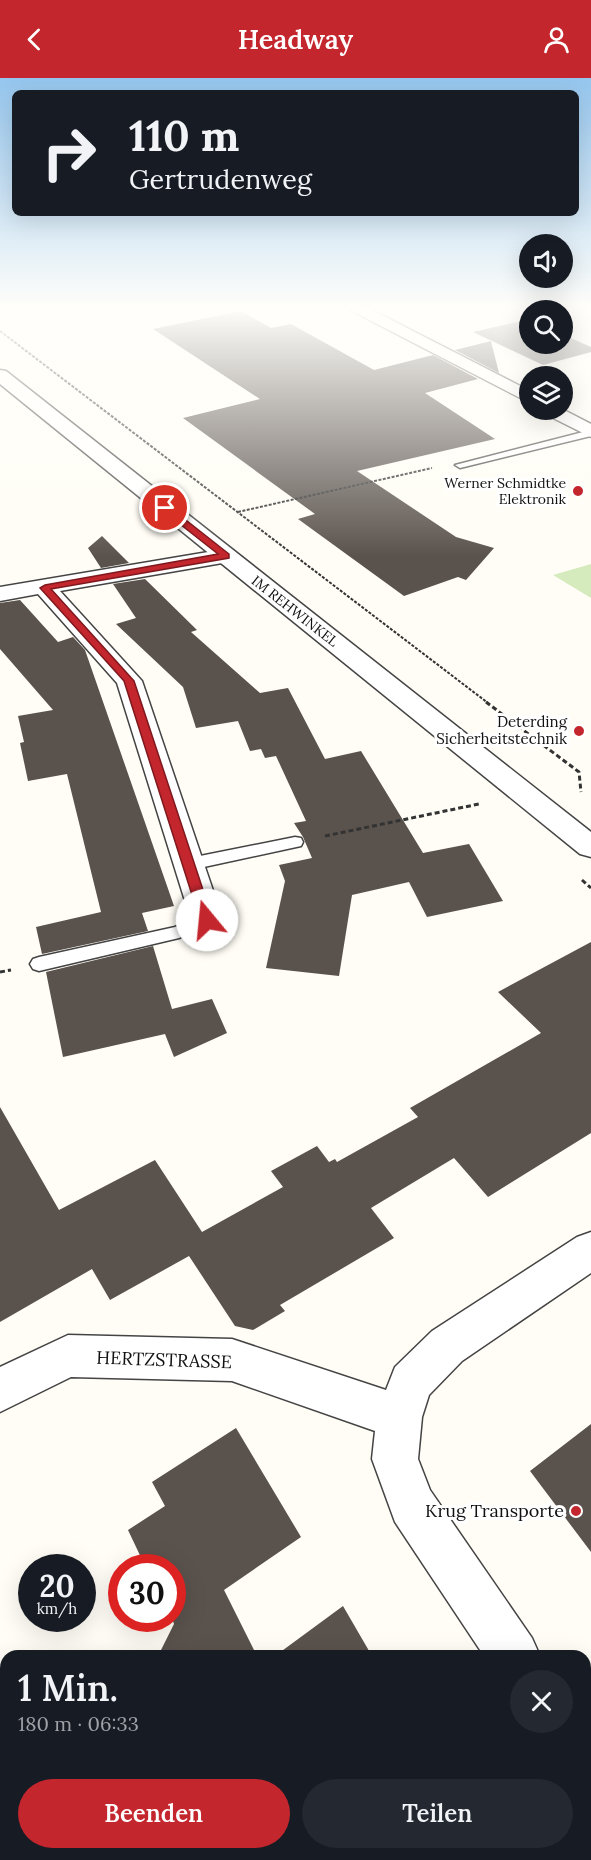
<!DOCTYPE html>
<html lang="de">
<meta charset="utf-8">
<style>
body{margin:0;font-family:Lora,serif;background:#242831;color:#f1f3f6;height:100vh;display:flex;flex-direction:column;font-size:22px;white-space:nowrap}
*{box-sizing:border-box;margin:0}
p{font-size:20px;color:#9ea1a6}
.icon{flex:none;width:33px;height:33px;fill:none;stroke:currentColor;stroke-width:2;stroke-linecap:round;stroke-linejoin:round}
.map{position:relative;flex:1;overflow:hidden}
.details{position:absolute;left:0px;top:1572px;width:591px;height:210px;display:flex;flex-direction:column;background:#171b24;border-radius:18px 18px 0 0;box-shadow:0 6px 24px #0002}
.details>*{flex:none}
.hud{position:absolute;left:12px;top:12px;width:567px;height:126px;border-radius:9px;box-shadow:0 6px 24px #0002;background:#171b24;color:#f1f3f6;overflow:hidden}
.buttons{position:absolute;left:519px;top:156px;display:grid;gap:12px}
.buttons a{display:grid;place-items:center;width:54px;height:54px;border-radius:50%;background:#171b24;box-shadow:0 6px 24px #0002;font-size:30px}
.speed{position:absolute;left:18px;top:1476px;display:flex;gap:12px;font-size:30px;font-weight:700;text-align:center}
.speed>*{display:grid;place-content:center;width:78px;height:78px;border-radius:50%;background:#171b24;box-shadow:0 6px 24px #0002;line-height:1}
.speed small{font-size:15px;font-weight:400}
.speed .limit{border:9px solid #d22;background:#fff;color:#111}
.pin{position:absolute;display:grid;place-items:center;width:51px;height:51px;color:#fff;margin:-26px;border:3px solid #fff;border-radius:50%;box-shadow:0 2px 6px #0007}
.me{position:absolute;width:66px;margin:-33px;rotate:343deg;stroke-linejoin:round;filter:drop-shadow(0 0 4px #0008)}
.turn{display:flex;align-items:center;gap:21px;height:126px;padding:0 18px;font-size:27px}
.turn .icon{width:78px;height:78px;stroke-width:2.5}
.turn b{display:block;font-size:42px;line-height:51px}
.round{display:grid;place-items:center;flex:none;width:63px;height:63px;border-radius:32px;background:#242831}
.head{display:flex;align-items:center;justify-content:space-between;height:102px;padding:0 18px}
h1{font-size:36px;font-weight:600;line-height:45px}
.button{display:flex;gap:12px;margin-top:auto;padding:12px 18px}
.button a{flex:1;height:69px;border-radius:36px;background:#c4262e;color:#fff;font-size:24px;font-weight:600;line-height:69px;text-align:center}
.button a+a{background:#242831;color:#f1f3f6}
header{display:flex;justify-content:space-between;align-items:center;height:78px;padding:0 18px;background:#c4262e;color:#fff;font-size:27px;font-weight:600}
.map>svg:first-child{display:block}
.green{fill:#d5ebbd}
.building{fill:#5a524d}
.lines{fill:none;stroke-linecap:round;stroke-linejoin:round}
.service-casing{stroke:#444;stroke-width:3}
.minor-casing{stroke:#444;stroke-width:3}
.tertiary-casing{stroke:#444;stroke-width:3}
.path-far1{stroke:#333;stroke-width:2;stroke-dasharray:3 1.5;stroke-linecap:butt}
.path{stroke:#333;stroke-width:3;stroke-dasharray:5 3;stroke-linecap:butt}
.service{fill:#fff;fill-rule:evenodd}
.minor{fill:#fff;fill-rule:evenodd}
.tertiary{fill:#fff;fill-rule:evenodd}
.route{fill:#c4262e;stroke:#7f191e;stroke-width:1.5}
.poi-dot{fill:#c4262e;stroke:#fff;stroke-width:2}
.labels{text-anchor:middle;stroke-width:6;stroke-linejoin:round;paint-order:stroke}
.far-poi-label{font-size:14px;fill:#111;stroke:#fff;text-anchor:end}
.far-street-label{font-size:14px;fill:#111;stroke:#fff}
.poi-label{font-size:15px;fill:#111;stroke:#fff;text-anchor:end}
.near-street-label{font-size:18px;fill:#111;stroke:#fff}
.near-poi-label{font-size:18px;fill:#111;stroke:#fff;text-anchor:end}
</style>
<header><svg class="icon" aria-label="back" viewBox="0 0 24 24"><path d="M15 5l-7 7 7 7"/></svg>Headway<svg class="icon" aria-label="person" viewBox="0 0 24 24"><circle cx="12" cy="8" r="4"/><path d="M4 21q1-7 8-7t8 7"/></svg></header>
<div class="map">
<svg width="591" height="1782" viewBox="0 0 591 1782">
<rect width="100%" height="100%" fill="#fffdf5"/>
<path class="green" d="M 591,486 L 591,520 L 553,497 Z"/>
<path class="building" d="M 241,233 L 271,250 L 291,246 L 374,292 L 433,277 L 478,301 L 425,315 L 495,361 L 357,393 L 456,459 L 494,470 L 466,502 L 458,499 L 404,518 L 298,441 L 315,436 L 183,340 L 260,321 L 153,251 Z
M 526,242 L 530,242 L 530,266 L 562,266 L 562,256 L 591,269 L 591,274 L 543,287 L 473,254 Z
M 491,263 L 499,295 L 455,272 Z
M 102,458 L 129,485 L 101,490 L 88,470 Z
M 145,501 L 197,552 L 191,554 L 260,615 L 288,610 L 325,681 L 361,673 L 423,775 L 469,766 L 503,823 L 427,839 L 409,804 L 352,817 L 339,898 L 266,890 L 285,803 L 279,787 L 312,780 L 303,759 L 294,745 L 306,743 L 276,678 L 265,680 L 261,671 L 250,673 L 238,643 L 196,650 L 183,609 L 116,546 L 136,540 L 113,506 Z
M 20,522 L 58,564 L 73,559 L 85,572 L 174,828 L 142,835 L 148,853 L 42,876 L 36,849 L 101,834 L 67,696 L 28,703 L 20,665 L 24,664 L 18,638 L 53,632 L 0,571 L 0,525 Z
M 591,864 L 591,1055 L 488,1119 L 454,1080 L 371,1130 L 394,1160 L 280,1227 L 285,1233 L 253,1252 L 235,1248 L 189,1178 L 110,1222 L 92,1191 L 0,1244 L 0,1029 L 59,1132 L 155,1082 L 202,1154 L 283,1109 L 271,1093 L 317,1068 L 329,1084 L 335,1081 L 337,1084 L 418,1039 L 410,1030 L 541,955 L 498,914 Z
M 153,868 L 172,931 L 212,921 L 227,955 L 174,979 L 165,956 L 63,979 L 46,894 Z
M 591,1346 L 591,1474 L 530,1393 Z
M 236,1350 L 301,1459 L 224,1512 L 257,1578 L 158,1578 L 174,1546 L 172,1540 L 172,1490 L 146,1490 L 128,1452 L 165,1428 L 152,1404 Z
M 343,1528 L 372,1578 L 275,1578 Z"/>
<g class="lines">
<defs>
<path id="service" d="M 591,352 L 591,358 L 460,390 L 455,387 Z
M 295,759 L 301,760 L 303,764 L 301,768 L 190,792 L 184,790 L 182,786 L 184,782 L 190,780 Z
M 207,836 L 213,838 L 216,842 L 213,846 L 179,860 L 39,893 L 33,891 L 30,886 L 33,881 L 39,879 L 175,849 Z"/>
<path id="minor" d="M 349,230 L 368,230 L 530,313 L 530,325 L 352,233 Z
M 562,331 L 591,346 L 591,359 L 545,336 L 542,332 Z
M 226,471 L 234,473 L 237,478 L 234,483 L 60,513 L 142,603 L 223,842 L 218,850 L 207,853 L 196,850 L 191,842 L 117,605 L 38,516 L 0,523 L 0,509 Z
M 591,1154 L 591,1195 L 462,1283 L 429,1317 L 422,1339 L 418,1381 L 430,1412 L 532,1560 L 540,1578 L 484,1578 L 395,1444 L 372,1381 L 375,1353 L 232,1303 L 71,1299 L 0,1334 L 0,1289 L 68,1257 L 232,1261 L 386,1312 L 395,1289 L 432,1253 L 577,1159 Z
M 585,1656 L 591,1658 L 591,1719 L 585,1717 Z"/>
<path id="tertiary" d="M 0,292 L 6,293 L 591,754 L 591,779 L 580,776 L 0,306 Z"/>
</defs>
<use href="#service" class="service-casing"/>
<use href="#minor" class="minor-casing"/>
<use href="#tertiary" class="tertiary-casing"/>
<path class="path-far1" d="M 0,253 L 488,625
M 238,434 L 432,390"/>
<path class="path" d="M 486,624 L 579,694 L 581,714
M 325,758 L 479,726
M 582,802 L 591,810
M 0,894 L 11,892"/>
<use href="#service" class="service"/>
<use href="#minor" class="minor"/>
<use href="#tertiary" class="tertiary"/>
</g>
<linearGradient id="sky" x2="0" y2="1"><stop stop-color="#95c6ee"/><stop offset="0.48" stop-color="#fffefa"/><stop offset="1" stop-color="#fffefa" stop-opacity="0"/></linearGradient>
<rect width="591" height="479" fill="url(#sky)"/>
<path class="route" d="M 162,428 L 168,428 L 229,476 L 229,480 L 51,511 L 134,603 L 213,842 L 207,847 L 200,842 L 124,603 L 40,510 L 45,507 L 218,476 L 162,432 Z"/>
<g class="poi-dot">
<circle cx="578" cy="413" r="6"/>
<circle cx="579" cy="653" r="6"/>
<circle cx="576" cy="1433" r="6"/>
</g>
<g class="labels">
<g class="far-poi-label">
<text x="566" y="410">Werner Schmidtke<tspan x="566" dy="16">Elektronik</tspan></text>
</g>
<g class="far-street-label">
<text transform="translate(295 533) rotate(38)" y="5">IM REHWINKEL</text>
</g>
<g class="poi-label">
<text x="567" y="649">Deterding<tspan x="567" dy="17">Sicherheitstechnik</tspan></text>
</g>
<g class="near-street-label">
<text transform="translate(164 1282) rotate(2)" y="6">HERTZSTRASSE</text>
</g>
<g class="near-poi-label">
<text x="564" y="1439">Krug Transporte</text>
</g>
</g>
</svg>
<div class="buttons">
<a><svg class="icon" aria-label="sound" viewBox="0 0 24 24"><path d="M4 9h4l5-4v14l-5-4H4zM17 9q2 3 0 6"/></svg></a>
<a><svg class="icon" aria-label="search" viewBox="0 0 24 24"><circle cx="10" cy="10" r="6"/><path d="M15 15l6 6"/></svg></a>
<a><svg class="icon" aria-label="layers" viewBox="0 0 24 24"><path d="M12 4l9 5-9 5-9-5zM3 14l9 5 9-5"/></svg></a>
</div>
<div class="speed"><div>20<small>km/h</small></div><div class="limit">30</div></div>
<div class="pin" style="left:165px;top:430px;background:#d93025"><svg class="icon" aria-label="arrive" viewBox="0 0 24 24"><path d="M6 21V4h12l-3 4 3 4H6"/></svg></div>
<svg class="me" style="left:207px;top:842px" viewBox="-20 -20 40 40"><circle r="19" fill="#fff"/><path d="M0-13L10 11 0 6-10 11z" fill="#c4262e"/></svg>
<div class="hud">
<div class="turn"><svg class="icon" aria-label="right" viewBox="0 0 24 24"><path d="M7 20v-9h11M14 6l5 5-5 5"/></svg><div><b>110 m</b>Gertrudenweg</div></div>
</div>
<section class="details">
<div class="head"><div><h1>1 Min.</h1><p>180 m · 06:33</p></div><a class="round"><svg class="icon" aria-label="close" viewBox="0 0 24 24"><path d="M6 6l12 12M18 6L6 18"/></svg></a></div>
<div class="button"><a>Beenden</a><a>Teilen</a></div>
</section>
</div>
